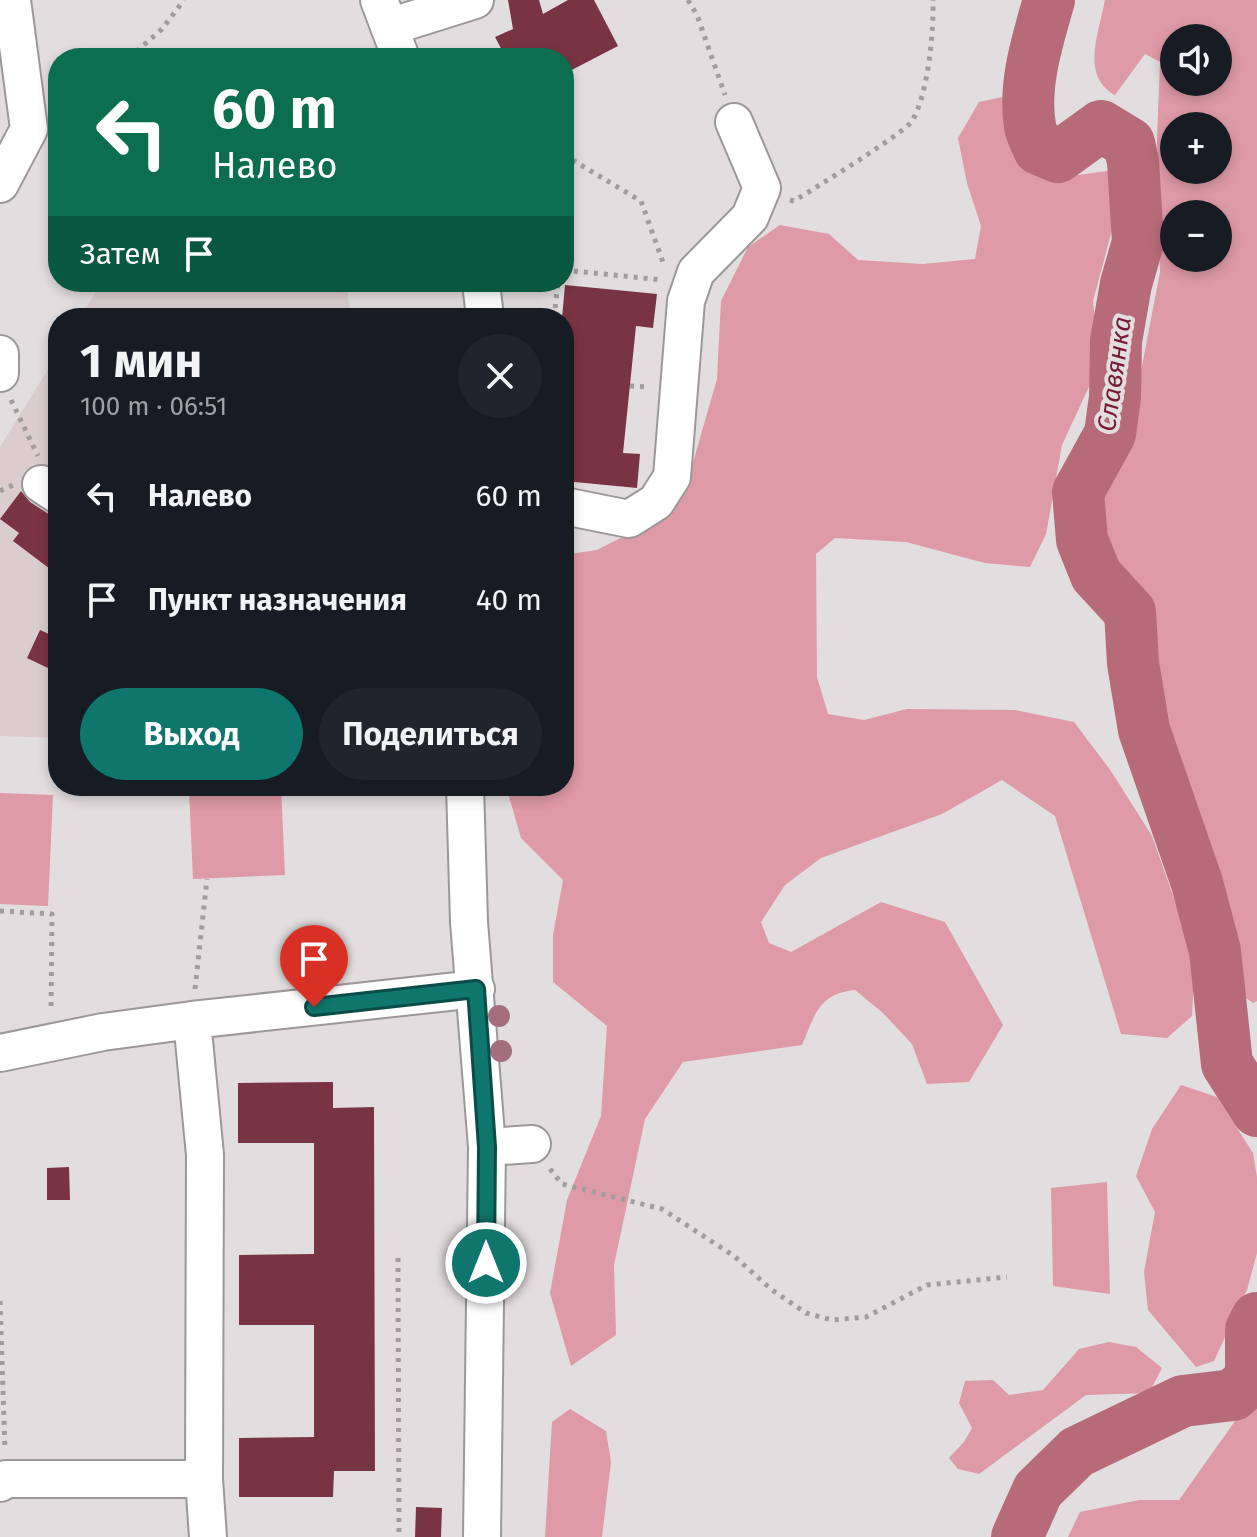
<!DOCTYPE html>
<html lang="ru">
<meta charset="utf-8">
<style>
body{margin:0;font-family:"Fira Sans",sans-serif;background:#20242c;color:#f1f3f6;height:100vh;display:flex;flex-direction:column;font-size:30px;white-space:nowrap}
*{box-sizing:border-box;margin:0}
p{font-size:26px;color:#9ea1a6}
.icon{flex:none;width:44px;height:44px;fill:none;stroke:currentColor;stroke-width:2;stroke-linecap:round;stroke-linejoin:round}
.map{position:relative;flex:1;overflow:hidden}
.details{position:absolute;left:48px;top:308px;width:526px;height:488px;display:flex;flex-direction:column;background:#171b24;border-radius:32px;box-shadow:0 4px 12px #0003}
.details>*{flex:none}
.hud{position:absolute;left:48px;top:48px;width:526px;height:244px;border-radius:32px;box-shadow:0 4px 12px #0003;background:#0b6e4f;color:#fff;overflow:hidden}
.controls{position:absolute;left:1160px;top:24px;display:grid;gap:16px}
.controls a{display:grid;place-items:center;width:72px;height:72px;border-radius:50%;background:#171b24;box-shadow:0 4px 12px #0003;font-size:40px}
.pin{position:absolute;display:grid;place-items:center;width:68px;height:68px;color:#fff;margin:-82px -34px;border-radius:50% 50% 50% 0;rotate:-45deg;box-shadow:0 0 8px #0007}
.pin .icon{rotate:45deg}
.me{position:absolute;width:88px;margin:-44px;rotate:0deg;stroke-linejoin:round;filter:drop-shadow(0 0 6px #0008)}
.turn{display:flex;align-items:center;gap:28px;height:168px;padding:0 32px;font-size:36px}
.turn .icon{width:104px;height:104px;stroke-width:2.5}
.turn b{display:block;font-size:56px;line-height:68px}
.then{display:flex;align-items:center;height:76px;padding:0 32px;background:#0003;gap:16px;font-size:30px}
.round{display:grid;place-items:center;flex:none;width:84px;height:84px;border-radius:42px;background:#20242c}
.headline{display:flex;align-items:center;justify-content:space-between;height:136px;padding:0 32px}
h1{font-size:48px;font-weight:700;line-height:60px}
.button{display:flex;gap:16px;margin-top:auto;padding:16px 32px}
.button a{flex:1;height:92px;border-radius:48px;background:#0f766e;color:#fff;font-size:32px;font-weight:700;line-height:92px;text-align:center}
.button a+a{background:#20242c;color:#f1f3f6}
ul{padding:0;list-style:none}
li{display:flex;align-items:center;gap:24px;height:104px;padding:0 32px}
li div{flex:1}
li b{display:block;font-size:30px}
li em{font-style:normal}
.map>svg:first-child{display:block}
.built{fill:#dbcdcf}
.green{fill:#de9aa6;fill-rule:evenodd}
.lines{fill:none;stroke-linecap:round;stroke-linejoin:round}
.river{stroke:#b76b79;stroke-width:52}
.building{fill:#793443}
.minor-casing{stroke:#9c9898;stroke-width:40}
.path{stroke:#a19d9e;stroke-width:5;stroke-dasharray:4 6;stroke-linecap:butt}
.minor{stroke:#fff;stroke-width:36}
.tree{fill:#a46e7f}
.route-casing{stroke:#0a4d48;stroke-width:20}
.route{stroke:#0f766e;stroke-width:14}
.labels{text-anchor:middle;stroke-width:8;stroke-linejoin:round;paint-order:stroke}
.water-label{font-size:26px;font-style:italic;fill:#771a36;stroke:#e2ddde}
</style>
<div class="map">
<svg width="1257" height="1537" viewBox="0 0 1257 1537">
<rect width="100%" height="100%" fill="#e2ddde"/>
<path class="built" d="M 102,282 L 346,282 L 351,318 L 80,318 Z
M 58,353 L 58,738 L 0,736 L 0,447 Z"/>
<path class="green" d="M 1105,0 L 1257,0 L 1257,1001 L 1253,1003 L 1235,990 L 1162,727 L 1144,613 L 1098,541 L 1094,485 L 1133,413 L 1160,272 L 1157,138 L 1160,62 L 1145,54 L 1115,95 C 1080,76 1099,33 1105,0 ZM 1218,38 L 1218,82 L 1174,82 L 1174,38 ZM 1218,126 L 1218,170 L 1174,170 L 1174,126 ZM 1218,214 L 1218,258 L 1174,258 L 1174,214 Z
M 1017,94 L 1030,156 L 1049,179 L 1114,170 L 1115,219 L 1093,301 L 1099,365 L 1062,445 L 1046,534 L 1030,567 L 985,563 L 906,542 L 835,538 L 816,554 L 817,677 L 828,714 L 864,720 L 907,709 L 1015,710 L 1074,722 L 1111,771 L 1152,836 L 1195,958 L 1192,1016 L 1167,1038 L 1121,1034 L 1055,816 L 1002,780 L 942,814 L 821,858 L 785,885 L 761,922 L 769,943 L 791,952 L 881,902 L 945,922 L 1003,1025 L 969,1082 L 927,1084 L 912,1044 L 883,1013 L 855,990 C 818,994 815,1015 802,1045 L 683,1062 L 645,1119 L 614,1265 L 616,1335 L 571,1366 L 550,1293 L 567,1200 L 601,1116 L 607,1026 L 553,982 L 553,935 L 563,880 L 521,838 L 506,786 L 564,786 L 564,555 L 597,550 L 648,524 L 688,480 L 717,379 L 721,301 L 748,247 L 780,225 L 829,234 L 858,260 L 923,264 L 975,259 L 981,226 L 967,183 L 958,138 L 979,102 Z
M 281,786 L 285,875 L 193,879 L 189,789 Z
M 0,793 L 53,795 L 48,906 L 0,904 Z
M 1181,1085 L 1217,1097 L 1253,1153 L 1257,1177 L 1257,1253 L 1247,1290 L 1214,1361 L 1196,1367 L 1148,1310 L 1144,1272 L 1155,1212 L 1136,1176 L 1152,1129 Z
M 1107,1182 L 1110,1294 L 1053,1286 L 1051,1188 Z
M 1109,1342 L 1136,1347 L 1162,1368 L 1149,1393 L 1086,1395 L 979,1474 L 958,1469 L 949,1458 L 964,1442 L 972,1428 L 959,1403 L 965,1381 L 993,1380 L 1009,1395 L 1043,1390 L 1079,1349 Z
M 1257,1390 L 1257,1537 L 1068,1537 L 1080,1512 L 1139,1500 L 1179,1500 Z
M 570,1409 L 606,1431 L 611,1462 L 602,1537 L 545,1537 L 552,1422 Z"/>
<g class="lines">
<path class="river" d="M 1049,0 C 1038,39 1023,84 1030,126 C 1031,133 1036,142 1039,149 L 1058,157 L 1101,126 L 1129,143 L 1133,162 L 1138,242 L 1126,284 L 1116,341 L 1115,397 L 1110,434 L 1078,492 L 1082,540 L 1096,575 L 1130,612 L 1133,663 L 1144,730 L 1197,883 L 1215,951 L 1227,1064 L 1257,1111
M 1017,1537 L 1038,1490 L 1077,1452 L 1183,1401 L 1233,1395 L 1251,1379 L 1251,1330 L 1257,1318"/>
</g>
<path class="building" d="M 508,0 L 539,0 L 543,14 L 568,0 L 594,0 L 618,46 L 564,74 L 564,58 L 506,58 L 495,37 L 513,29 Z
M 565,285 L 657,294 L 653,328 L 636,326 L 623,453 L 640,454 L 637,488 L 564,481 L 564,318 L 562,318 Z
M 21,491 L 30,502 L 47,513 L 58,516 L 58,575 L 13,541 L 19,533 L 0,519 Z
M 40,630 L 58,638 L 58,656 L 52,670 L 27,658 Z
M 333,1082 L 333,1108 L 374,1107 L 375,1471 L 334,1471 L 333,1497 L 239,1497 L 239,1438 L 314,1437 L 314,1325 L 239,1325 L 239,1255 L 314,1254 L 314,1143 L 238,1143 L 238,1083 Z
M 69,1167 L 70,1200 L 47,1200 L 47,1168 Z
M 416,1507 L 442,1508 L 441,1537 L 415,1537 Z"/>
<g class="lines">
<defs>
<path id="minor" d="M 379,0 L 401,58
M 389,27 L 475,0
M 0,184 L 29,129 L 12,0
M 481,282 L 485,318
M 0,354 L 0,373
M 41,484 L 58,495
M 564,506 L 629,519 L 656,502 L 672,477 L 686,301 L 696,272 L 750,217 L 762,188 L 734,122
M 465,786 L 469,922 L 487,1147 L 482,1537
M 192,1020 L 476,989
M 0,1053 L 103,1032 L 192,1020 L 205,1155 L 204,1479 L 208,1537
M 487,1147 L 532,1144
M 0,1483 L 6,1479 L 204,1479"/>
</defs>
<use href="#minor" class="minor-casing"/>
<path class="path" d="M 688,0 L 697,15 L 725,95
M 129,58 L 162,29 L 184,0
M 564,155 L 641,201 L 664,265
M 790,200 L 794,201 C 813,189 905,133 912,121 C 928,95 934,31 933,0
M 564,270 L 662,280
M 554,318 L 558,282
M 630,386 L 649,387
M 11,400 L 38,456
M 0,491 L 13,485
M 0,911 L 52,914 L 51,1012
M 195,989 L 207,879
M 550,1169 L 562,1184 L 662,1209 L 734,1256 L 772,1290 L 806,1313 L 832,1320 L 866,1317 L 927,1285 L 1007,1277
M 398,1258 L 399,1537
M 0,1301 L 5,1450"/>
<use href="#minor" class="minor"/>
</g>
<g class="tree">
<circle cx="499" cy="1016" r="11"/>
<circle cx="501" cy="1051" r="11"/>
</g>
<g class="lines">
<defs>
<path id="route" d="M 314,1007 L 476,989 L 487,1147 L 486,1263"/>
</defs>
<use href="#route" class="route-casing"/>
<use href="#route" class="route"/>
</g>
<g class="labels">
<g class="water-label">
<text transform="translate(1114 374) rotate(-82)" y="9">Славянка</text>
</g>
</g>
</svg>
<div class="controls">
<a><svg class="icon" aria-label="sound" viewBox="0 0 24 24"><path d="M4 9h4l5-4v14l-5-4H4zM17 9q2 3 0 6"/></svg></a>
<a>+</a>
<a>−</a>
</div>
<div class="pin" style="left:314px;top:1007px;background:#d93025"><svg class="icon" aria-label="arrive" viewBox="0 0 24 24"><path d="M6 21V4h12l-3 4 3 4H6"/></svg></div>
<svg class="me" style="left:486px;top:1263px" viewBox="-20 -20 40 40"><circle r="17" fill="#0f766e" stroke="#fff" stroke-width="3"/><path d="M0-11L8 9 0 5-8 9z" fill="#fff"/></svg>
<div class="hud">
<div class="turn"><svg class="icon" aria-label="left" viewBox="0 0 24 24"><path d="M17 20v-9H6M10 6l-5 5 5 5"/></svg><div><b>60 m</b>Налево</div></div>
<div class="then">Затем<svg class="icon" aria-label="arrive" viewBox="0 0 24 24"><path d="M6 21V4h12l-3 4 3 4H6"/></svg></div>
</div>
<section class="details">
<div class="headline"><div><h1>1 мин</h1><p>100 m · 06:51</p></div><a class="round"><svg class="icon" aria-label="close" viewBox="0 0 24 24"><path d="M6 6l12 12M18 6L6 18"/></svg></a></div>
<ul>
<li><svg class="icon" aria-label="left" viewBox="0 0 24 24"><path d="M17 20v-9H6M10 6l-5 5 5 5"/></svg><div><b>Налево</b></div><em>60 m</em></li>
<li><svg class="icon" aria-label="arrive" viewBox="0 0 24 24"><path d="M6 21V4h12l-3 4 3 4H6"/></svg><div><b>Пункт назначения</b></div><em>40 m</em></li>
</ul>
<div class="button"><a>Выход</a><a>Поделиться</a></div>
</section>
</div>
